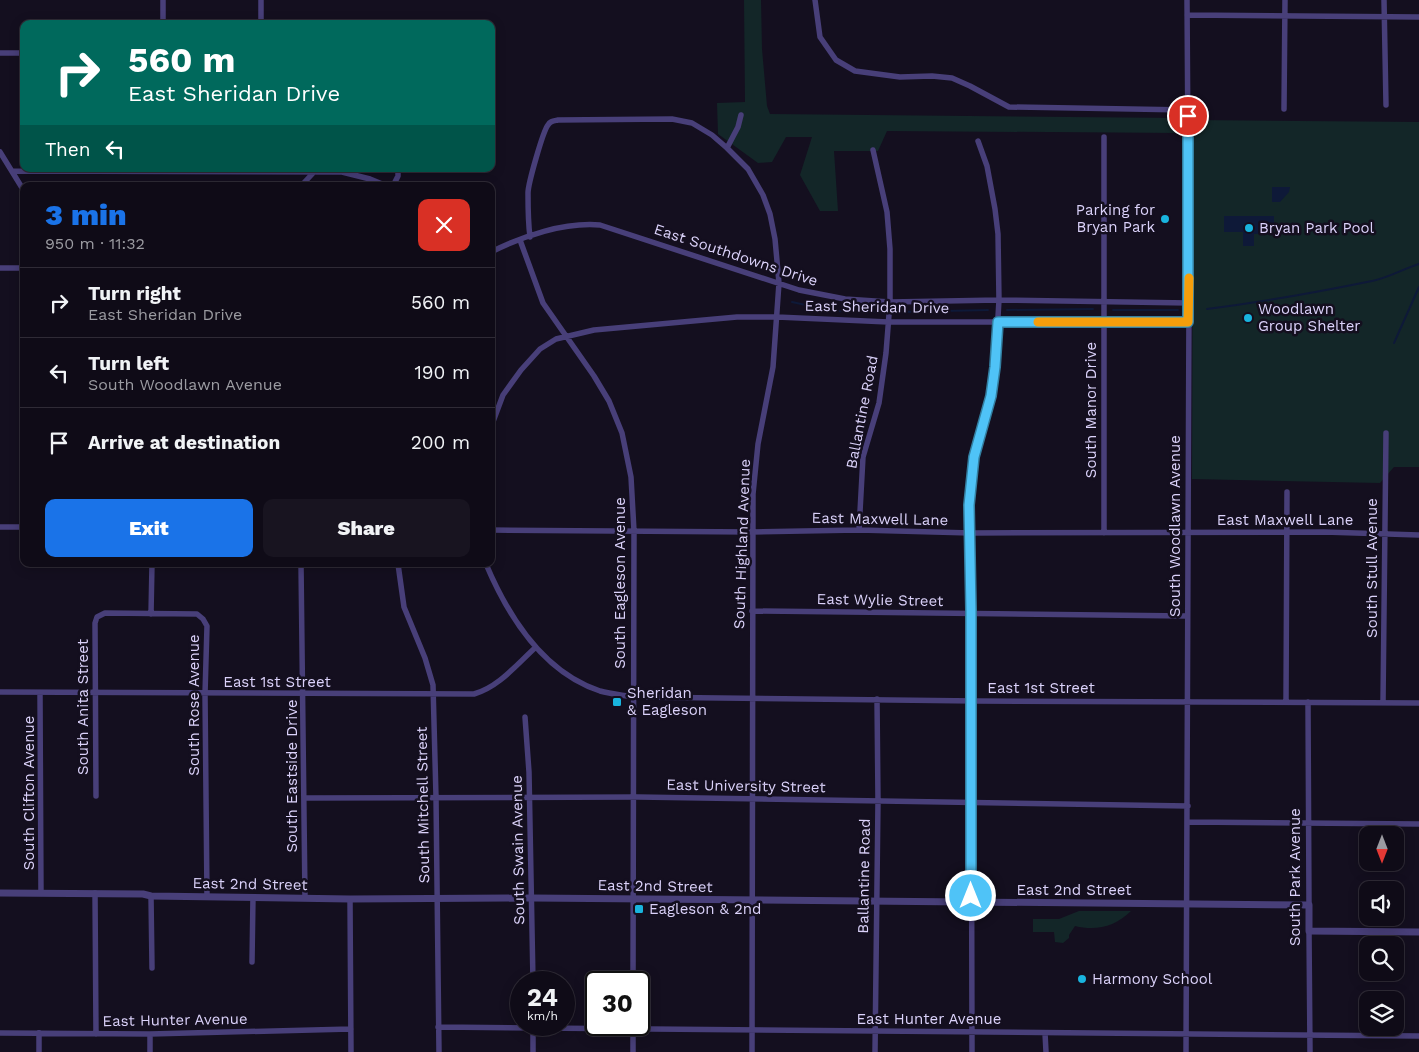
<!DOCTYPE html>
<meta charset="utf-8">
<style>
body{margin:0;font-family:"Work Sans",sans-serif;background:#181420;color:#f1f3f6;height:100vh;display:flex;flex-direction:column;font-size:19px;white-space:nowrap}
*{box-sizing:border-box;margin:0}
p{font-size:16px;color:#9b9ba1}
.icon{flex:none;width:28px;height:28px;fill:none;stroke:currentColor;stroke-width:2;stroke-linecap:round;stroke-linejoin:round}
.map{position:relative;flex:1;overflow:hidden}
.drawer{position:absolute;left:20px;top:182px;width:475px;height:385px;display:flex;flex-direction:column;background:#0f0b17;border-radius:10px;box-shadow:0 2px 12px #0003,0 0 0 1px #2f2b36}
.drawer>*{flex:none}
.hud{position:absolute;left:20px;top:20px;width:475px;height:152px;border-radius:10px;box-shadow:0 2px 12px #0003,0 0 0 1px #2f2b36;background:#00695c;color:#fff;overflow:hidden}
.needle{width:32px;rotate:180deg}
.tools{position:absolute;left:1359px;top:826px;display:grid;gap:10px}
.tools a{display:grid;place-items:center;width:45px;height:45px;border-radius:10px;background:#0f0b17;box-shadow:0 2px 12px #0003,0 0 0 1px #2f2b36;font-size:25px}
.speed{position:absolute;left:510px;top:971px;display:flex;gap:10px;font-size:25px;font-weight:700;text-align:center}
.speed>*{display:grid;place-content:center;width:65px;height:65px;border-radius:50%;background:#0f0b17;box-shadow:0 2px 12px #0003,0 0 0 1px #2f2b36;line-height:1}
.speed small{font-size:12px;font-weight:400}
.speed .limit{border:2px solid #111;border-radius:8px;background:#fff;color:#111}
.pin{position:absolute;display:grid;place-items:center;width:42px;height:42px;color:#fff;margin:-21px;border:2px solid #fff;border-radius:50%;box-shadow:0 1px 5px #0007}
.me{position:absolute;width:55px;margin:-28px;rotate:0deg;stroke-linejoin:round;filter:drop-shadow(0 0 4px #0008)}
.turn{display:flex;align-items:center;gap:18px;height:105px;padding:0 25px;font-size:22px}
.turn .icon{width:65px;height:65px;stroke-width:2.5}
.turn b{display:block;font-size:35px;line-height:42px}
.then{display:flex;align-items:center;height:48px;padding:0 25px;background:#0003;gap:10px;font-size:19px}
.round{display:grid;place-items:center;flex:none;width:52px;height:52px;border-radius:10px;background:#181420}
.summary{display:flex;align-items:center;justify-content:space-between;height:85px;padding:0 25px}
h1{font-size:30px;font-weight:800;line-height:38px;color:#1a73e8}
.cta{display:flex;gap:10px;margin-top:auto;padding:10px 25px}
.cta a{flex:1;height:58px;border-radius:10px;background:#1a73e8;color:#fff;font-size:20px;font-weight:800;line-height:58px;text-align:center}
.cta a+a{background:#181420;color:#f1f3f6}
ul{padding:0;list-style:none}
li{display:flex;align-items:center;gap:15px;height:70px;padding:0 25px;border-top:1px solid #2f2b36}
li div{flex:1}
li b{display:block;font-size:19px}
li em{font-style:normal}
.map>svg:first-child{display:block}
.green{fill:#132628}
.water{fill:#0e1938}
.lines{fill:none;stroke-linecap:round;stroke-linejoin:round}
.stream{stroke:#0e1938;stroke-width:2}
.minor{stroke:#483f79;stroke-width:5.5}
.tertiary{stroke:#483f79;stroke-width:7}
.route-casing{stroke:#337fa1;stroke-width:12}
.route{stroke:#4fc3f7;stroke-width:9}
.slow{stroke:#f59e0b;stroke-width:9}
.poi-dot{fill:#19b4de;stroke:#140f1f;stroke-width:2}
.labels{text-anchor:middle;stroke-width:5;stroke-linejoin:round;paint-order:stroke}
.poi-label{font-size:15px;fill:#dbd2fa;stroke:#140f1f;text-anchor:start}
.street-label{font-size:15px;fill:#dbd2fa;stroke:#140f1f}
</style>
<div class="map">
<svg width="1419" height="1052" viewBox="0 0 1419 1052">
<rect width="100%" height="100%" fill="#140f1f"/>
<path class="green" d="M 744,0 L 761,0 L 762,49 L 767,106 L 770,114 L 1179,118 L 1182,133 L 887,131 L 878,151 L 834,151 L 838,211 L 820,211 L 800,175 L 812,137 L 786,137 L 772,162 L 758,163 L 718,134 L 717,103 L 745,102 Z
M 1193,120 L 1419,122 L 1419,467 L 1394,467 L 1380,483 L 1192,479 Z
M 1079,911 L 1131,911 C 1115,927 1096,931 1075,926 L 1069,935 L 1069,938 L 1063,943 L 1055,942 L 1054,932 L 1033,932 L 1033,919 L 1059,919 Z"/>
<path class="water" d="M 1272,187 L 1290,187 L 1289,192 L 1280,202 L 1272,202 Z
M 1224,216 L 1274,216 L 1274,233 L 1254,234 L 1254,246 L 1243,246 L 1243,232 L 1224,232 Z"/>
<g class="lines">
<path class="stream" d="M 792,302 L 833,311 L 879,312
M 1207,309 C 1263,302 1318,292 1372,281 C 1388,278 1403,269 1419,264
M 1007,310 L 1093,309
M 1113,310 L 1178,310
M 899,312 L 988,310
M 1394,343 L 1419,287"/>
<path class="minor" d="M 261,0 L 261,24
M 815,0 L 820,37 L 836,60 L 855,71 L 900,77 L 932,76 L 952,78 L 970,86 L 1009,107 L 1188,110
M 1384,0 L 1386,105
M 1187,15 L 1419,17
M 163,24 L 163,0
M 0,53 L 24,53
M 1284,109 L 1285,0
M 727,148 L 738,127 L 741,115
M 0,152 L 24,191
M 12,171 L 342,172 L 370,179 L 387,186
M 301,186 L 314,172
M 393,186 L 398,176 L 398,169
M 530,237 C 528,222 528,207 528,193 C 528,184 543,131 548,125 C 550,121 553,121 558,120 L 672,119 L 692,123 L 712,135 L 727,148 L 748,169 L 763,195 L 770,214 L 775,239 L 779,283 L 773,367 L 758,444 L 753,494 L 752,1052
M 520,240 L 543,303 L 594,376 L 609,401 L 622,433 L 631,477 L 634,531 L 633,982
M 491,252 C 523,236 564,222 600,225 L 799,290 L 845,299 L 890,302 L 999,300 L 1189,303
M 0,268 L 24,268
M 491,427 L 503,395 L 521,370 L 540,349 L 556,339 L 594,330 L 737,317 L 777,317 L 888,322 L 1188,322
M 0,527 L 24,527
M 491,530 L 753,532 L 859,530 L 971,533 L 1324,532 L 1419,535
M 859,530 L 863,457 L 879,403 L 886,353 L 890,302 L 890,249 L 887,212 L 873,150
M 1104,533 L 1104,137
M 301,564 L 305,898
M 398,564 L 404,607 L 425,658 L 433,685 L 436,797 L 439,1052
M 486,564 C 508,616 542,672 600,691 C 611,694 622,695 633,697 L 977,701 L 1419,703
M 752,611 L 1187,616
M 151,614 L 152,564
M 0,692 L 474,694 C 499,687 517,664 536,647
M 40,693 L 41,893
M 1286,702 L 1287,492
M 1308,702 L 1309,905
M 1383,703 L 1386,433
M 525,717 L 529,772 L 533,982
M 96,796 L 95,623 L 97,617 L 105,613 L 197,614 L 203,619 L 207,626 L 205,694 L 207,897
M 304,798 L 638,797 L 1188,806
M 1188,822 L 1419,824
M 95,893 L 96,1034
M 151,896 L 152,968
M 350,899 L 351,1052
M 1309,931 L 1310,1052
M 252,962 L 253,897
M 533,1025 L 533,1052
M 438,1027 L 1419,1036
M 633,1027 L 633,1052
M 0,1033 L 150,1034 L 351,1029
M 39,1033 L 39,1052
M 1045,1033 L 1046,1052
M 150,1034 L 150,1052
M 875,1052 L 878,801 L 877,699
M 972,1052 L 971,609 L 969,505 L 974,457 L 991,396 L 995,367 L 999,300 L 998,234 L 995,209 L 987,166 L 978,141
M 1186,1052 L 1189,303 L 1187,0"/>
<path class="tertiary" d="M 0,893 L 143,894 L 151,896 L 350,899 L 532,898 L 1309,905 L 1309,931 L 1419,932"/>
</g>
<g class="lines">
<defs>
<path id="route" d="M 971,896 L 971,610 L 969,505 L 974,457 L 991,396 L 995,367 L 998,322 L 1188,322 L 1188,116"/>
</defs>
<use href="#route" class="route-casing"/>
<use href="#route" class="route"/>
<path class="slow" d="M 1038,322 L 1188,322 L 1189,278"/>
</g>
<g class="poi-dot">
<circle cx="1165" cy="219" r="5"/>
<circle cx="1249" cy="228" r="5"/>
<circle cx="1248" cy="318" r="5"/>
<rect x="612" y="697" width="10" height="10" rx="2.5"/>
<rect x="634" y="904" width="10" height="10" rx="2.5"/>
<circle cx="1082" cy="979" r="5"/>
</g>
<g class="labels">
<g class="poi-label">
<text x="1155" y="215" text-anchor="end">Parking for<tspan x="1155" dy="17">Bryan Park</tspan></text>
<text x="1259" y="233">Bryan Park Pool</text>
<text x="1258" y="314">Woodlawn<tspan x="1258" dy="17">Group Shelter</tspan></text>
<text x="627" y="698">Sheridan<tspan x="627" dy="17">&amp; Eagleson</tspan></text>
<text x="649" y="914">Eagleson &amp; 2nd</text>
<text x="1092" y="984">Harmony School</text>
</g>
<g class="street-label">
<text transform="translate(736 255) rotate(18)" y="5">East Southdowns Drive</text>
<text transform="translate(877 307) rotate(1)" y="5">East Sheridan Drive</text>
<text transform="translate(1091 410) rotate(-90)" y="5">South Manor Drive</text>
<text transform="translate(862 412) rotate(-79)" y="5">Ballantine Road</text>
<text transform="translate(880 519) rotate(1)" y="5">East Maxwell Lane</text>
<text x="1285" y="525">East Maxwell Lane</text>
<text transform="translate(1175 526) rotate(-90)" y="5">South Woodlawn Avenue</text>
<text transform="translate(742 544) rotate(-88)" y="5">South Highland Avenue</text>
<text transform="translate(1372 568) rotate(-90)" y="5">South Stull Avenue</text>
<text transform="translate(620 583) rotate(-90)" y="5">South Eagleson Avenue</text>
<text transform="translate(880 600) rotate(1)" y="5">East Wylie Street</text>
<text x="277" y="687">East 1st Street</text>
<text x="1041" y="693">East 1st Street</text>
<text transform="translate(194 705) rotate(-90)" y="5">South Rose Avenue</text>
<text transform="translate(83 707) rotate(-90)" y="5">South Anita Street</text>
<text transform="translate(292 776) rotate(-90)" y="5">South Eastside Drive</text>
<text transform="translate(746 786) rotate(1)" y="5">East University Street</text>
<text transform="translate(29 793) rotate(-90)" y="5">South Clifton Avenue</text>
<text transform="translate(423 805) rotate(-91)" y="5">South Mitchell Street</text>
<text transform="translate(518 850) rotate(-91)" y="5">South Swain Avenue</text>
<text transform="translate(864 876) rotate(-89)" y="5">Ballantine Road</text>
<text transform="translate(1295 877) rotate(-90)" y="5">South Park Avenue</text>
<text transform="translate(250 884) rotate(1)" y="5">East 2nd Street</text>
<text transform="translate(655 886) rotate(1)" y="5">East 2nd Street</text>
<text x="1074" y="895">East 2nd Street</text>
<text x="929" y="1024">East Hunter Avenue</text>
<text transform="translate(175 1020) rotate(-1)" y="5">East Hunter Avenue</text>
</g>
</g>
</svg>
<div class="tools">
<a><svg class="needle" viewBox="-14 -14 28 28"><path d="M0-13l5 13h-10z" fill="#e53935"/><path d="M0 13l5-13h-10z" fill="#9b9ba1"/></svg></a>
<a><svg class="icon" aria-label="sound" viewBox="0 0 24 24"><path d="M4 9h4l5-4v14l-5-4H4zM17 9q2 3 0 6"/></svg></a>
<a><svg class="icon" aria-label="search" viewBox="0 0 24 24"><circle cx="10" cy="10" r="6"/><path d="M15 15l6 6"/></svg></a>
<a><svg class="icon" aria-label="layers" viewBox="0 0 24 24"><path d="M12 4l9 5-9 5-9-5zM3 14l9 5 9-5"/></svg></a>
</div>
<div class="speed"><div>24<small>km/h</small></div><div class="limit">30</div></div>
<div class="pin" style="left:1188px;top:116px;background:#d93025"><svg class="icon" aria-label="arrive" viewBox="0 0 24 24"><path d="M6 21V4h12l-3 4 3 4H6"/></svg></div>
<svg class="me" style="left:971px;top:896px" viewBox="-20 -20 40 40"><circle r="17" fill="#4fc3f7" stroke="#fff" stroke-width="3"/><path d="M0-11L8 9 0 5-8 9z" fill="#fff"/></svg>
<div class="hud">
<div class="turn"><svg class="icon" aria-label="right" viewBox="0 0 24 24"><path d="M7 20v-9h11M14 6l5 5-5 5"/></svg><div><b>560 m</b>East Sheridan Drive</div></div>
<div class="then">Then<svg class="icon" aria-label="left" viewBox="0 0 24 24"><path d="M17 20v-9H6M10 6l-5 5 5 5"/></svg></div>
</div>
<section class="drawer">
<div class="summary"><div><h1>3 min</h1><p>950 m · 11:32</p></div><a class="round" style="background:#d93025;color:#fff"><svg class="icon" aria-label="close" viewBox="0 0 24 24"><path d="M6 6l12 12M18 6L6 18"/></svg></a></div>
<ul>
<li><svg class="icon" aria-label="right" viewBox="0 0 24 24"><path d="M7 20v-9h11M14 6l5 5-5 5"/></svg><div><b>Turn right</b><p>East Sheridan Drive</p></div><em>560 m</em></li>
<li><svg class="icon" aria-label="left" viewBox="0 0 24 24"><path d="M17 20v-9H6M10 6l-5 5 5 5"/></svg><div><b>Turn left</b><p>South Woodlawn Avenue</p></div><em>190 m</em></li>
<li><svg class="icon" aria-label="arrive" viewBox="0 0 24 24"><path d="M6 21V4h12l-3 4 3 4H6"/></svg><div><b>Arrive at destination</b></div><em>200 m</em></li>
</ul>
<div class="cta"><a>Exit</a><a>Share</a></div>
</section>
</div>
